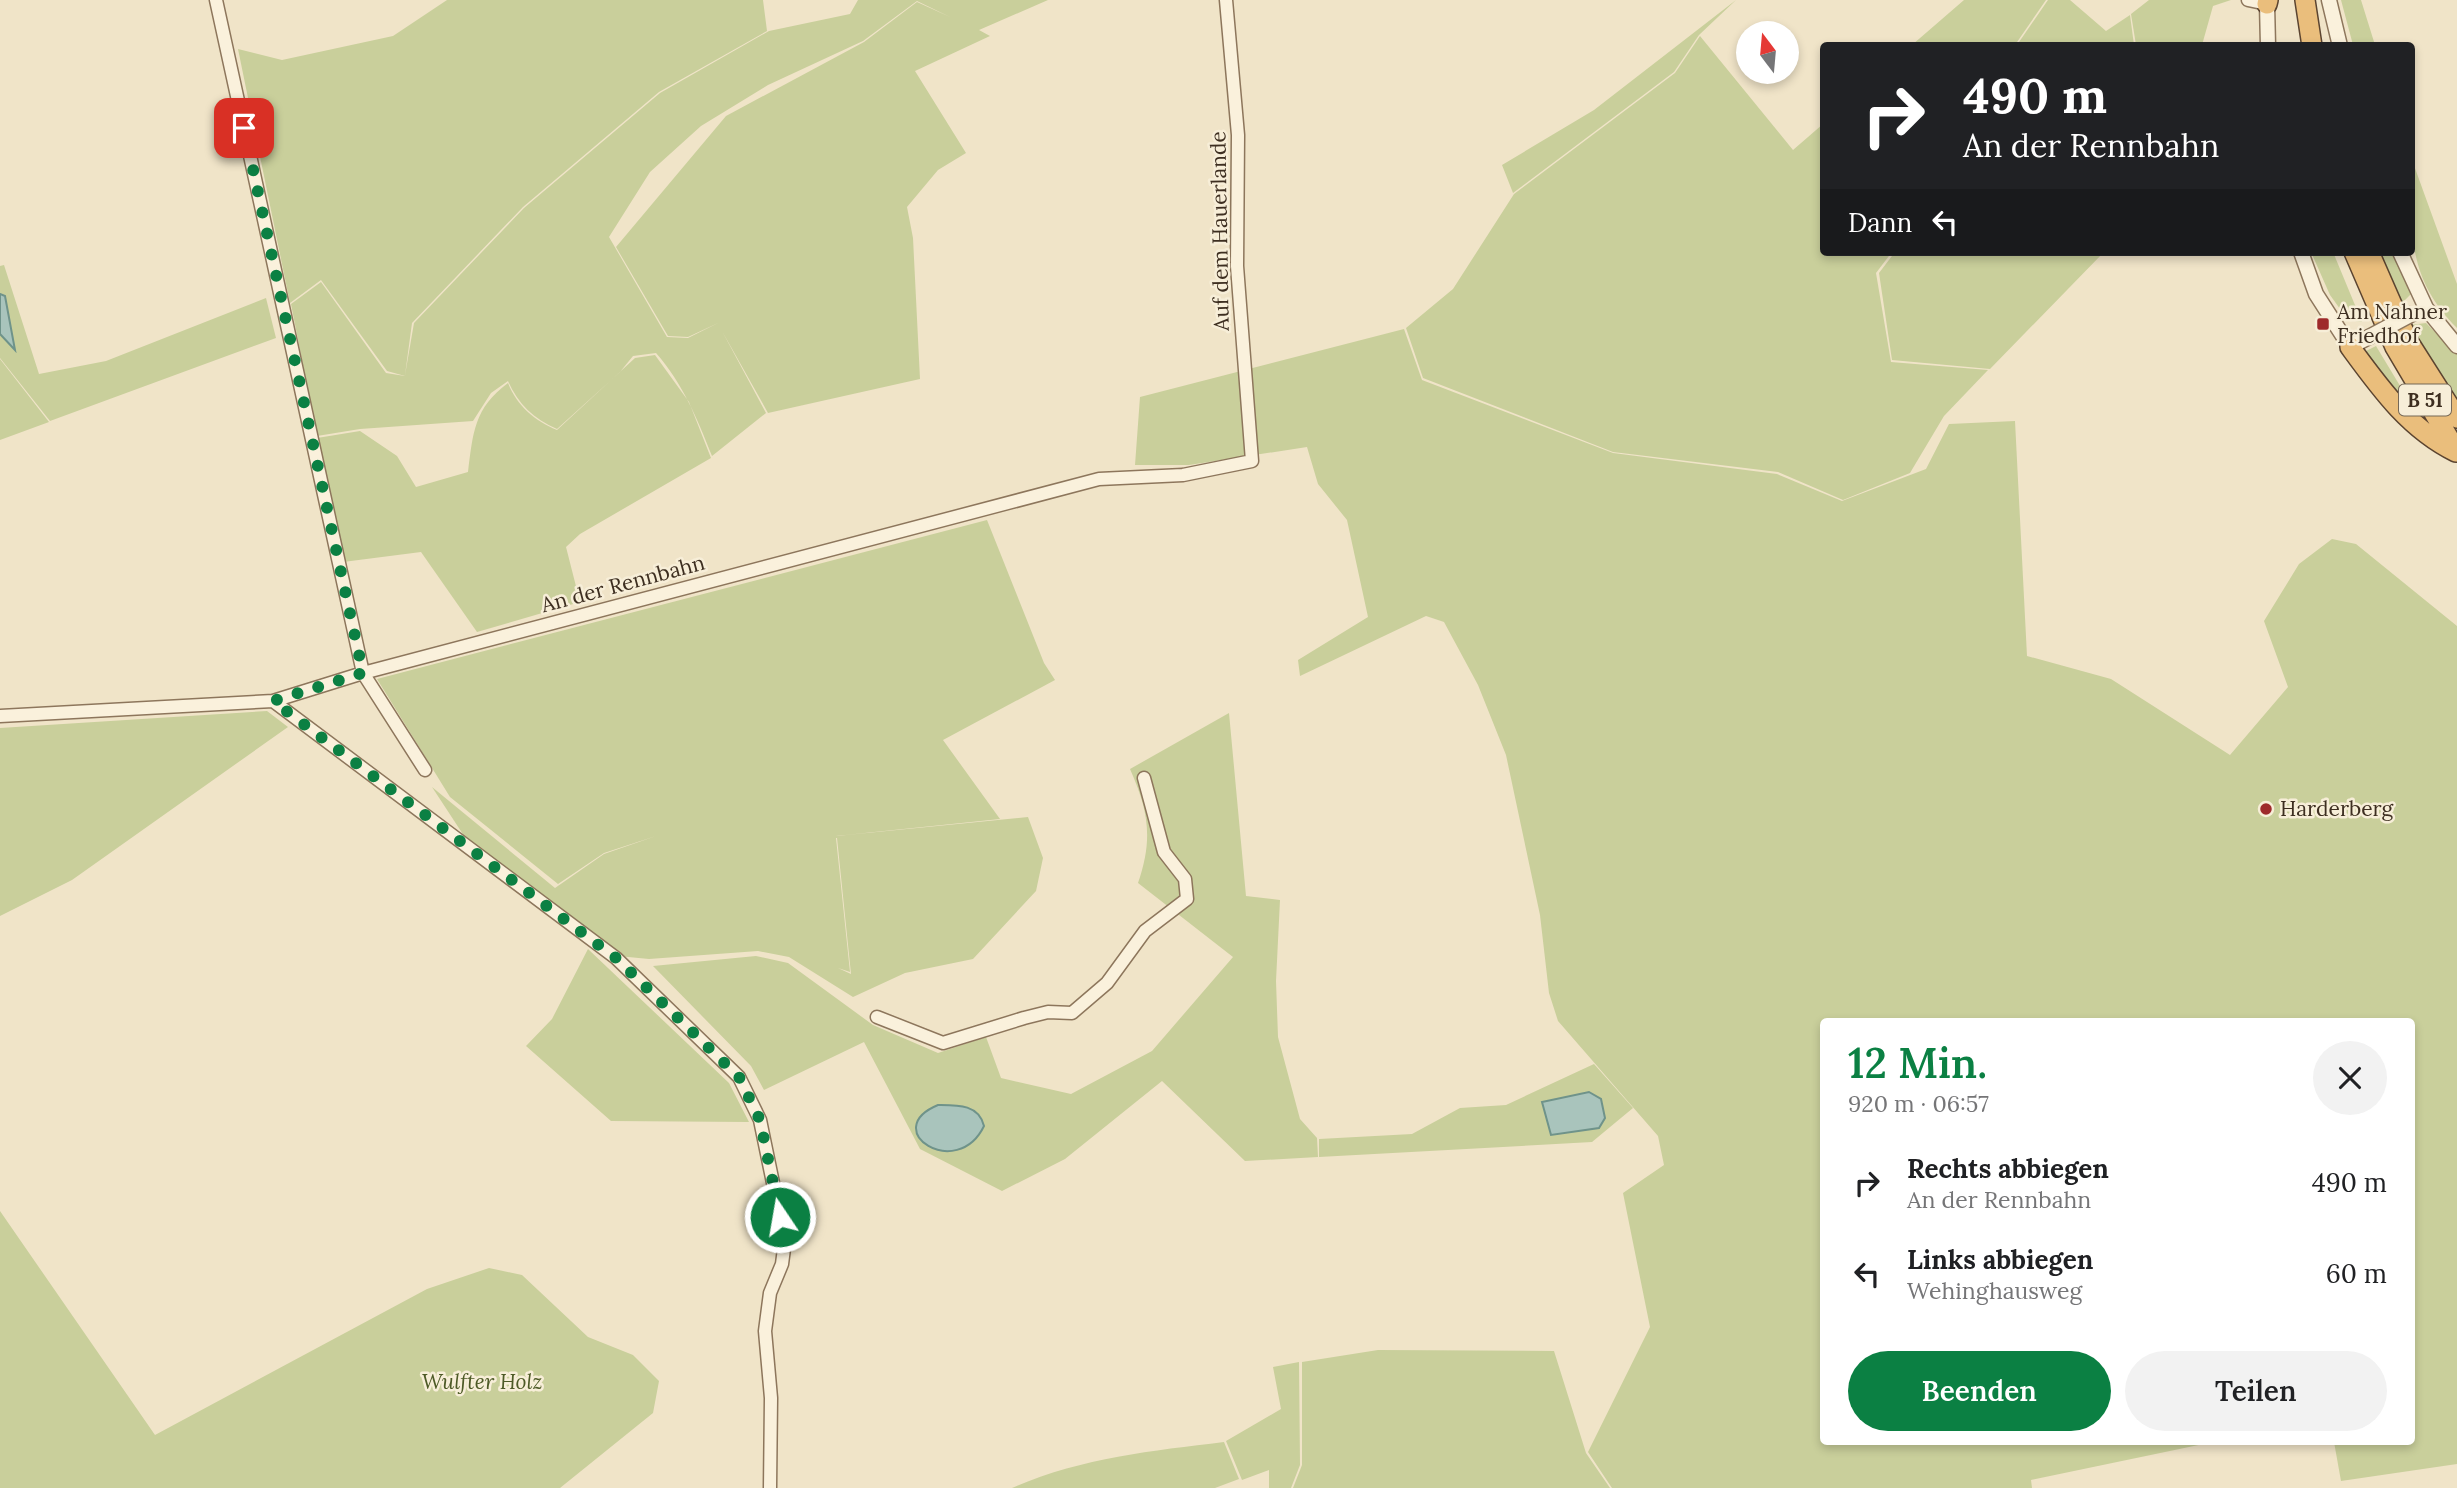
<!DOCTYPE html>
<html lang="de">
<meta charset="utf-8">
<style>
body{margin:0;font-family:Lora,serif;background:#f2f2f2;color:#202124;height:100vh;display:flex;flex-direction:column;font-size:26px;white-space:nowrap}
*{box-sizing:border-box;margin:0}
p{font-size:23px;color:#757577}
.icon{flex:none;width:38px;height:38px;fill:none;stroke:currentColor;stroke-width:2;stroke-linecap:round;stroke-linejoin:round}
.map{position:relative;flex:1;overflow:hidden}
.panel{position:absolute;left:1820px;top:1018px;width:595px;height:427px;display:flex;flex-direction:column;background:#fff;border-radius:7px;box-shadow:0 4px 10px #0003}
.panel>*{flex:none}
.guide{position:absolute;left:1820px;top:42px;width:595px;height:214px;border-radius:7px;box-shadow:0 4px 10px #0003;background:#202124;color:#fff;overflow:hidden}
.needle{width:46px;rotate:344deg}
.controls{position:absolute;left:1736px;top:21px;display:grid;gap:14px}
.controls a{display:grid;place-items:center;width:63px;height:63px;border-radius:50%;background:#fff;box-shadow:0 4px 10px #0003;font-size:35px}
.pin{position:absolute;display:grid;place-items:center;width:60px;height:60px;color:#fff;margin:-30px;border-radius:14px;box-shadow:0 4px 10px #0006}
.me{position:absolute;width:77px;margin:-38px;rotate:348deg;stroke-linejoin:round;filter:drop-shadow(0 0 5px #0008)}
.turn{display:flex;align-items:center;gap:24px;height:147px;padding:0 28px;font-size:32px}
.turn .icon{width:91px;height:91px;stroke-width:2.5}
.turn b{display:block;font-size:49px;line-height:60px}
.then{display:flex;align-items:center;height:66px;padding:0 28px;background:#0003;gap:14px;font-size:26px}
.round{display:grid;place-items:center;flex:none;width:74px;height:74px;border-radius:37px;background:#f2f2f2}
.overview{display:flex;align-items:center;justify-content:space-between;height:119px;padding:0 28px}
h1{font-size:42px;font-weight:600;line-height:52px;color:#0b8043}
.cta{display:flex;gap:14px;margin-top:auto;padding:14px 28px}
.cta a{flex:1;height:80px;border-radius:42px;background:#0b8043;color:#fff;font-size:28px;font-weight:600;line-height:80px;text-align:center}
.cta a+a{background:#f2f2f2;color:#202124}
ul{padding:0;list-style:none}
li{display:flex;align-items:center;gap:21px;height:91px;padding:0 28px}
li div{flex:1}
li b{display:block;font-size:26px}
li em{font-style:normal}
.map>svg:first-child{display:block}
.green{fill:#c9cf9b;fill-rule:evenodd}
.water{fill:#a9c4bc;stroke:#6f938a;stroke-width:2}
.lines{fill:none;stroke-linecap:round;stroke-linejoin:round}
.minor-casing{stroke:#8d765c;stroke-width:15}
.tertiary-casing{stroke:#8d765c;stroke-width:17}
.trunk-casing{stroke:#5b4430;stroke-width:22}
.minor{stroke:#faf1dc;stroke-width:12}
.tertiary{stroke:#faf1dc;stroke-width:14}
.trunk{stroke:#eabe7c;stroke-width:19}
.tertiary-bridge-casing{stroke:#8d765c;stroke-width:17;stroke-linecap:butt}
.tertiary-bridge{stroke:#faf1dc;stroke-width:14}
.route{stroke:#0b8043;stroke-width:12;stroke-dasharray:0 21.6}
.poi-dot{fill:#9e2a2b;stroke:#f7eed8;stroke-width:2.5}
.labels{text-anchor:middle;stroke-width:5;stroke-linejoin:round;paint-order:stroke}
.shield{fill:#f7eed8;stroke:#756857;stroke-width:2}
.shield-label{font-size:19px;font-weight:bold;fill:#3d2e20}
.street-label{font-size:21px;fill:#3d2e20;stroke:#f7eed8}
.poi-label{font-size:21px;fill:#3d2e20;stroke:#f7eed8;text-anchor:start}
.park-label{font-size:21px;font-style:italic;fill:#4d5a26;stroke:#f7eed8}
</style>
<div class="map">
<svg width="2457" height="1488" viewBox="0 0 2457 1488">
<rect width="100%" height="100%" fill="#f0e4c8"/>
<path class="green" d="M 447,0 L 763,0 L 767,31 L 659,92 L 523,207 L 412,323 L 405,375 L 414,323 L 524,208 L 660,93 L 769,31 L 850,14 L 858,0 L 1048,0 L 979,30 L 990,36 L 915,71 L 966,153 L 938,170 L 907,207 L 913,238 L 920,379 L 768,413 L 722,331 L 766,413 L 712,456 C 697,418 683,384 656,353 L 633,356 L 620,372 L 557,429 C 534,419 518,404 508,381 L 491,393 L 473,421 L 360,429 L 317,436 L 291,304 L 321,282 L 386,373 L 405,376 L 387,371 L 321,280 L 290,303 L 238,49 L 282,60 L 393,36 ZM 917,1 L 950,17 L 917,2 L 864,42 L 726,116 L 616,247 L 668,336 L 688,337 L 718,323 L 688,338 L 667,337 L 609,237 L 650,172 L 701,126 L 768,85 L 863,41 Z
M 1736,0 L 1699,35 L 1674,72 L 1513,193 L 1502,165 L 1594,110 Z
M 1964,0 L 2046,0 L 2015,45 L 1912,45 Z
M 2048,0 L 2070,0 L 2106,31 L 2130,15 L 2134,45 L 2017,45 Z
M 2149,0 L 2231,0 L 2213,6 L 2202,45 L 2136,45 L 2131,14 Z
M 2341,0 L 2361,0 L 2375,45 L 2353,45 Z
M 1700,36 L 1793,150 L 1823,124 L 1824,252 L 1892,252 L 1876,273 L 1891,362 L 1988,370 L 1944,416 L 1910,473 L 1843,500 L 1778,472 L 1613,452 L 1423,378 L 1406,328 L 1453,289 L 1514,194 L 1675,73 Z
M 2412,160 L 2457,284 L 2457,328 C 2405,276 2411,228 2412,160 Z
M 1895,252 L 2104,252 L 1990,369 L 1892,360 L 1879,273 Z
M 2311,252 L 2333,252 L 2362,322 L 2348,320 L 2330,295 Z
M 2377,252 L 2395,252 L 2411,294 L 2401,304 Z
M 4,265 L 39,374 L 106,361 L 266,298 L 276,338 L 50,421 L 0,358 L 0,266 Z
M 2426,323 L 2457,354 L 2457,400 L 2410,325 Z
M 1404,329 L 1422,380 L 1613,453 L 1777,474 L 1842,501 L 1926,469 L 1949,424 L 2015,421 L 2027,656 L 2111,679 L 2230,755 L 2288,687 L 2264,621 L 2299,564 L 2332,539 L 2356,544 L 2457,626 L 2457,1464 L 2341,1481 L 2334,1442 L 2412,1442 L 2412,1022 L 1824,1022 L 1824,1442 L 2213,1442 L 2031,1480 L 2032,1488 L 1612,1488 L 1588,1452 L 1650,1327 L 1623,1193 L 1664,1165 L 1658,1136 L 1558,1021 L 1549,993 L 1540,915 L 1506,755 L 1478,685 L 1444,622 L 1426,616 L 1300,676 L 1298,660 L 1368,617 L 1347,520 L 1318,484 L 1307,447 L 1189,465 L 1135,465 L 1140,397 Z
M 2376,346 L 2417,414 L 2386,382 L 2366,351 Z
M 655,355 L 689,402 L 711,458 L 580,534 L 566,547 L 580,602 L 477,632 L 421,552 L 343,562 L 317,438 L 360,431 L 397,456 L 416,487 L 468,472 C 473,433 474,408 508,383 C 517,406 535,421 557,430 L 635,358 Z
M 0,359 L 49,422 L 0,440 Z
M 987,520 L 1044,663 L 1055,680 L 943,740 L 1000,819 L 836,836 L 1028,817 L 1043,858 L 1036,891 L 973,959 L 905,973 L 853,997 L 789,957 L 758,951 L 649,959 L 618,956 L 470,845 L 432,787 L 555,888 L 604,854 L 656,836 L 604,853 L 558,884 L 450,797 L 377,679 ZM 836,838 L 837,838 L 851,974 L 838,968 L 850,972 Z
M 267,711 L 288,727 L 72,880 L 0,916 L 0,728 Z
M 1229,713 L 1246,896 L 1280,900 L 1276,981 L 1278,1037 L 1300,1119 L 1317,1138 L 1318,1157 L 1245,1161 L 1162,1081 L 1065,1159 L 1002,1191 L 920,1149 L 864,1042 L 764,1090 L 751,1066 L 653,966 L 756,956 L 788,963 L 873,1025 L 938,1053 L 986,1037 L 1001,1078 L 1071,1094 L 1152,1051 L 1233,957 L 1138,883 C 1153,839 1149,812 1130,769 Z
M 588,949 L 729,1083 L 749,1122 L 611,1121 L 526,1046 L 552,1019 Z
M 1594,1064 L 1633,1108 L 1592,1142 L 1319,1157 L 1319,1139 L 1412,1134 L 1460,1108 L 1506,1105 Z
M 0,1211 L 155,1435 L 427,1289 L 489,1268 L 522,1275 L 588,1337 L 633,1355 L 659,1381 L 653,1413 L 560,1488 L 0,1488 Z
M 1378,1350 L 1554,1351 L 1586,1453 L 1610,1488 L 1293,1488 L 1302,1465 L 1302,1362 Z
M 1299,1362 L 1300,1465 L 1291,1488 L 1269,1488 L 1269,1470 L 1242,1480 L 1226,1441 L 1281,1409 L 1273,1367 Z
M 1224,1442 L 1239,1479 L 1215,1488 L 1012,1488 C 1080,1458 1151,1451 1224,1442 Z"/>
<path class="water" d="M 0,294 L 5,296 L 15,350 L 0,334 Z
M 1589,1092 L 1601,1099 L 1605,1118 L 1599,1128 L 1551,1135 L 1542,1102 Z
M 938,1105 C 957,1105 979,1104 984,1126 C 957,1182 878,1130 938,1105 Z"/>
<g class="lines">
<defs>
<path id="minor" d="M 216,0 L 363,673 L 425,770
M 2248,0 L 2267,4
M 273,701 L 616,958 L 739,1077 L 760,1120 L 785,1241 L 782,1264 L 770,1293 L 765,1331 L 771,1398 L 770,1488
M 0,716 L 273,701 L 363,673 L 1099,479 L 1183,475 L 1252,461 L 1237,266 L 1238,135 L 1226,0
M 877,1017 L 943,1043 L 1024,1018 L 1048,1012 L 1072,1013 L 1107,983 L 1145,931 L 1187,899 L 1185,879 L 1164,852 L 1144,778"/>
<path id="tertiary" d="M 2329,0 L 2340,46
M 2267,4 L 2268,46
M 2301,252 L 2316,294 L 2350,347 L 2369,337
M 2400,252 L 2426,308 L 2457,346"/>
<path id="trunk" d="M 2305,0 L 2312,46
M 2267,4 L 2268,0
M 2354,252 L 2395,347 L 2457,452
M 2369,252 L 2408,341 L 2457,418
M 2350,347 C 2380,388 2409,429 2456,452"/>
</defs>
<use href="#minor" class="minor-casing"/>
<use href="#tertiary" class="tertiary-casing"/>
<use href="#trunk" class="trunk-casing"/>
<use href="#minor" class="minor"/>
<use href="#tertiary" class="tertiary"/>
<use href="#trunk" class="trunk"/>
<defs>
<path id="tertiary-bridge" d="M 2369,337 L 2414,313"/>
</defs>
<use href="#tertiary-bridge" class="tertiary-bridge-casing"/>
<use href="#tertiary-bridge" class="tertiary-bridge"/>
</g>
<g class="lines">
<path class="route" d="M 244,128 L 363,673 L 273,701 L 616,958 L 739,1077 L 760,1120 L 780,1217"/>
</g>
<g class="poi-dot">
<rect x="2316" y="317" width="14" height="14" rx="3.5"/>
<circle cx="2266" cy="809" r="7"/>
</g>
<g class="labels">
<rect class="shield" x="2399" y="384.5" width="52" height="31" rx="5"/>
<g class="shield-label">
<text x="2425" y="407">B 51</text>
</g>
<g class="street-label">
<text transform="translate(1220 231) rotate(-91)" y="7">Auf dem Hauerlande</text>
<text transform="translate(623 584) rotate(-15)" y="7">An der Rennbahn</text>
</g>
<g class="poi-label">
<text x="2337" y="319">Am Nahner<tspan x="2337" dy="24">Friedhof</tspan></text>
<text x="2280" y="816">Harderberg</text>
</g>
<g class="park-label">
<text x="482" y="1389">Wulfter Holz</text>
</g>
</g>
</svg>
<div class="controls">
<a><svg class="needle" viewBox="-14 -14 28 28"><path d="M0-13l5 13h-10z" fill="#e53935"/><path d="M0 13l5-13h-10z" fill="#757577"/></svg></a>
</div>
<div class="pin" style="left:244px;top:128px;background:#d93025"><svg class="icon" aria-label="arrive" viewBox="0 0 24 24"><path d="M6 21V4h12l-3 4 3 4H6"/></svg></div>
<svg class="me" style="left:780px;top:1217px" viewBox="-20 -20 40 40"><circle r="17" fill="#0b8043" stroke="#fff" stroke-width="3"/><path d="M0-11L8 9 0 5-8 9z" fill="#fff"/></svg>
<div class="guide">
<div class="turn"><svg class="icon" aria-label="right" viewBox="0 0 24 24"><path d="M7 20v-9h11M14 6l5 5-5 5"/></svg><div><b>490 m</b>An der Rennbahn</div></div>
<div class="then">Dann<svg class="icon" aria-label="left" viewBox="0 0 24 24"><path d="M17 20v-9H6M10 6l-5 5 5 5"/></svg></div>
</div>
<section class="panel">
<div class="overview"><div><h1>12 Min.</h1><p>920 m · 06:57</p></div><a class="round"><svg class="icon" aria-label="close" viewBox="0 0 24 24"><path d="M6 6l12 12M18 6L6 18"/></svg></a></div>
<ul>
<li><svg class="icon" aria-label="right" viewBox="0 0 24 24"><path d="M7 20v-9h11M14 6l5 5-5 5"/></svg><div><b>Rechts abbiegen</b><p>An der Rennbahn</p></div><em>490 m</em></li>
<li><svg class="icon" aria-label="left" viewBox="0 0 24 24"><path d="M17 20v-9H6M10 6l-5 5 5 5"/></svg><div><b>Links abbiegen</b><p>Wehinghausweg</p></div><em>60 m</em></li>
</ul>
<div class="cta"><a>Beenden</a><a>Teilen</a></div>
</section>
</div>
